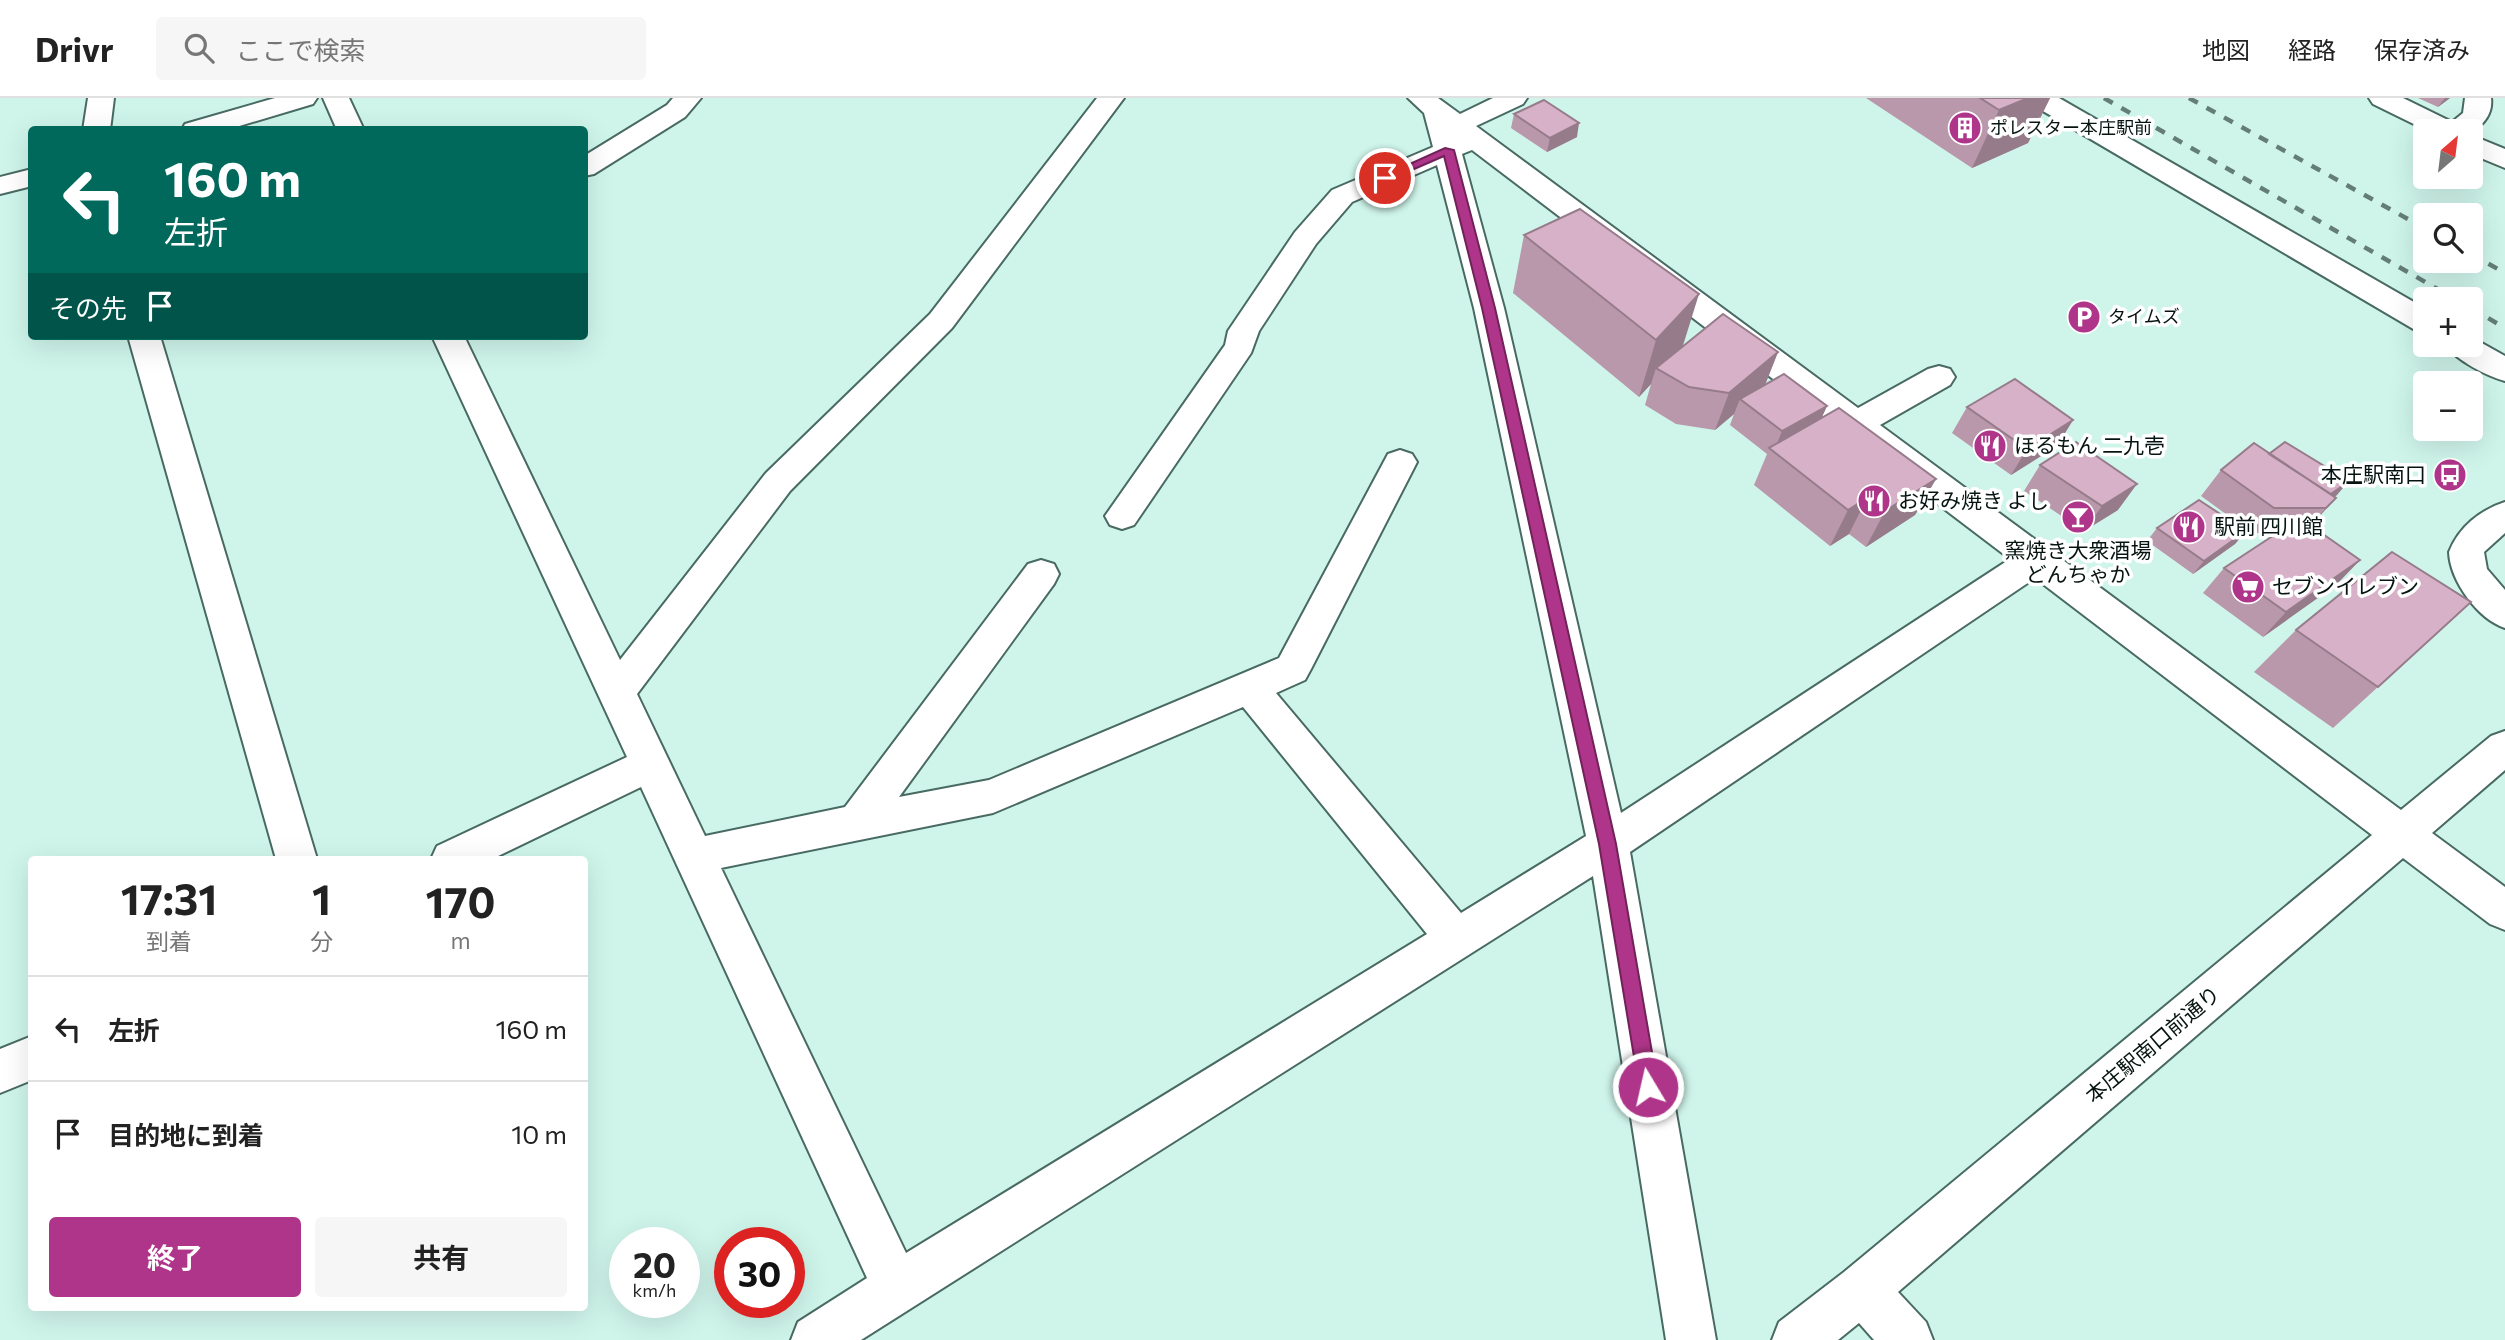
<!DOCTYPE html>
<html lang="ja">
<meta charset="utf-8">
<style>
body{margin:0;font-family:Commissioner,"Noto Sans JP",sans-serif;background:#f6f6f6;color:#222;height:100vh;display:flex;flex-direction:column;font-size:26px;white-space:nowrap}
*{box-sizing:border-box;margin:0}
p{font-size:23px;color:#767676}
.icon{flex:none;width:38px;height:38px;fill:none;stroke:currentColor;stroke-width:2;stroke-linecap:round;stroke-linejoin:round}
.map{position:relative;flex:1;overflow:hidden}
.side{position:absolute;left:28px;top:758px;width:560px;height:455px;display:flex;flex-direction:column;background:#fff;border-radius:7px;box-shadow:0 7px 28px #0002}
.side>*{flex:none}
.top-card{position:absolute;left:28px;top:28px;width:560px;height:214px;border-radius:7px;box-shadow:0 7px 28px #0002;background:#00695c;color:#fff;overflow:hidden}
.needle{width:46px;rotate:28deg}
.tools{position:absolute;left:2413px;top:21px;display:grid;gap:14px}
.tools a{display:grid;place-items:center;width:70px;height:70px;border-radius:7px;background:#fff;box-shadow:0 7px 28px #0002;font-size:35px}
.speed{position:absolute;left:609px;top:1129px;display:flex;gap:14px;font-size:35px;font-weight:700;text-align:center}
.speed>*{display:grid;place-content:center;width:91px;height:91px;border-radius:50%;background:#fff;box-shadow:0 7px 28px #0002;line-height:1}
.speed small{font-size:18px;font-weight:400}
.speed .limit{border:10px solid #d22;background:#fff;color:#111}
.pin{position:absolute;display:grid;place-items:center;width:60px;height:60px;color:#fff;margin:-30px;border:4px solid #fff;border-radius:50%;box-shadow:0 2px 7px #0007}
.me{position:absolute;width:77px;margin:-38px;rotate:351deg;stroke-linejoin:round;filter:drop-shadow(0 0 5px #0008)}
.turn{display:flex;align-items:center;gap:24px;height:147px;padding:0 21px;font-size:32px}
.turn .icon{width:91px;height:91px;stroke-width:2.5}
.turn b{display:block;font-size:49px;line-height:60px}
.then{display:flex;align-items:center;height:66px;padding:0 21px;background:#0003;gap:14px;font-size:26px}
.eta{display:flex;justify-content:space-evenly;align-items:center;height:119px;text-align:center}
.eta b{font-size:42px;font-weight:700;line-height:49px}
.cta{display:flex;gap:14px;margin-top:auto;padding:14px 21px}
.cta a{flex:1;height:80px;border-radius:7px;background:#ae3589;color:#fff;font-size:28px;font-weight:700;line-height:80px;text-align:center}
.cta a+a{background:#f6f6f6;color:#222}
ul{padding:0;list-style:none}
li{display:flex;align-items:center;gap:21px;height:105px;padding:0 21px;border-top:2px solid #e0e0e0}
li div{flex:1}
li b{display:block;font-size:26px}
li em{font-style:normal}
header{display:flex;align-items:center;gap:42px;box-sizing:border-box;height:98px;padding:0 35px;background:#fff;border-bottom:2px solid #e0e0e0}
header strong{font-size:33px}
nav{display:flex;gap:38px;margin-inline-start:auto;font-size:24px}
.search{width:490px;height:63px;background:#f6f6f6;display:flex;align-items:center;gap:18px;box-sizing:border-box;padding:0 24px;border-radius:7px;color:#767676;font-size:26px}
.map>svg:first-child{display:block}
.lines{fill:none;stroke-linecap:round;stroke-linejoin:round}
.minor-casing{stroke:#486a62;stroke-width:4}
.minor{fill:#fff;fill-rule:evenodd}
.rail{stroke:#647e77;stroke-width:4.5;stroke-dasharray:10 10;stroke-linecap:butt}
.wall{fill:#b998ab}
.shaded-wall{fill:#967c8b}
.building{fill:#d7b1c7;stroke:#967c8b;stroke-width:2}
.route{fill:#ae3589;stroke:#712259;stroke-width:2}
.labels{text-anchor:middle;stroke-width:7;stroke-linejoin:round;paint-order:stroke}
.far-poi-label{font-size:18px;fill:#061411;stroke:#fff;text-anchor:start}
.poi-label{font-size:21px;fill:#061411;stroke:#fff;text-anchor:start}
.street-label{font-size:21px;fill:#061411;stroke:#fff}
</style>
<header>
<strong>Drivr</strong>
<div class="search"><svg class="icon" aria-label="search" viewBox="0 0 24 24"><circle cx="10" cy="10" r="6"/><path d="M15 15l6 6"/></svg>ここで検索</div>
<nav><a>地図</a><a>経路</a><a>保存済み</a></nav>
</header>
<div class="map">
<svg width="2505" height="1242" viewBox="0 0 2505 1242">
<rect width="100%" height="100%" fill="#cff5eb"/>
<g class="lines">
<defs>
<path id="minor" d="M 88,0 L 114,0 L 110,32 L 83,32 Z
M 275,0 L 317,0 L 313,6 L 226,32 L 182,32 L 185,26 Z
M 323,0 L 349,0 L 364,32 L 337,32 Z
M 673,0 L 701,0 L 685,19 L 594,76 L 584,78 L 584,58 L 667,7 Z
M 1097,0 L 1124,0 L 952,230 L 790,393 L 637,596 L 705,738 L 845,709 L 1028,466 L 1041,462 L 1054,466 L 1059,476 L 1054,486 L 899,699 L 989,682 L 1279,560 L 1388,356 L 1400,352 L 1412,356 L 1417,364 L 1311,571 L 1305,582 L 1276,595 L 1461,815 L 1586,738 L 1474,210 L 1437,67 L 1352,104 L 1316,146 L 1259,233 L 1251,255 L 1134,427 L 1122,431 L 1110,427 L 1105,418 L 1225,247 L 1228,233 L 1295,134 L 1332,92 L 1433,49 L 1424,15 L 1408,0 L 1438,0 L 1460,16 L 1493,0 L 1527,0 L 1523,6 L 1476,28 L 1858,310 L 1928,271 L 1939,268 L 1950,271 L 1955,279 L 1950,287 L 1880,327 L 2401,712 L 2491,638 L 2505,633 L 2505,672 L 2432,735 L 2505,789 L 2505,832 L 2490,826 L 2403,760 L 1898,1194 L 1926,1224 L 1933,1242 L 1874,1242 L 1859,1225 L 1838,1242 L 1772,1242 L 1779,1224 L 1844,1174 L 2372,737 L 2035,480 L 1630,754 L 1716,1242 L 1666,1242 L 1593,778 L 861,1242 L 791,1242 L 798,1224 L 867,1180 L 641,689 L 492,761 L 431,761 L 437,748 L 627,659 L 432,238 L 464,238 L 620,562 L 766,375 L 930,216 ZM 1472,52 L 2010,461 L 1621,715 L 1504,210 L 1462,56 ZM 1243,609 L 1427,836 L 906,1155 L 721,770 L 993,715 Z
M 2027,0 L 2059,0 L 2426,211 L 2426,235 L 2415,232 L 2031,6 Z
M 2369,0 L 2403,0 L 2452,24 L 2463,15 L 2465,0 L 2491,0 C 2493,16 2484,26 2471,35 L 2428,33 L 2373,6 Z
M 2471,37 L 2505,51 L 2505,70 L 2471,56 Z
M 32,71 L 32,88 L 0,96 L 0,79 Z
M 128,238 L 160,238 L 317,761 L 276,761 Z
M 2471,239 L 2505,258 L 2505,283 C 2487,278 2457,263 2446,247 L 2471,247 Z
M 2505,404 L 2505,435 L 2484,454 L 2487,471 L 2505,492 L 2505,530 C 2478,521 2450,483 2449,454 C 2459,429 2480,412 2505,404 Z
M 32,938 L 32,982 L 0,995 L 0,951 Z"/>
</defs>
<use href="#minor" class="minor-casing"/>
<use href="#minor" class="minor"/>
<path class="rail" d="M 2104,0 L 2455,201
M 2189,0 L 2426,131
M 2471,156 L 2505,175
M 2471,210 L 2505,230"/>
</g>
<path class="wall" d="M 1866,0 L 2050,0 L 2028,45 L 1972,70 Z
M 2418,0 L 2450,0 L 2438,9 Z
M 1514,16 L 1577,39 L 1547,54 L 1511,30 Z
M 1524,137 L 1683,249 L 1778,254 L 1765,287 L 1827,308 L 1821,321 L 1936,381 L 1915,417 L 1866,449 L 1849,436 L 1830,448 L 1754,387 L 1767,356 L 1730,327 L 1734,316 L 1715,332 L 1676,326 L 1645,307 L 1651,286 L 1639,299 L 1513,195 Z
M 1967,309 L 2073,322 L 2057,348 L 2011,377 L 1952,335 Z
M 2269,356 L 2337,397 L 2335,398 L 2336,400 L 2311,428 L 2360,462 L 2336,487 L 2263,539 L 2203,495 L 2224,470 L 2277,435 L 2252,435 L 2201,398 L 2221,372 Z
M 2040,367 L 2118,412 L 2084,433 L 2024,393 Z
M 2157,430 L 2246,433 L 2235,446 L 2193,476 L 2147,443 Z
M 2471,504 L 2333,630 L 2254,574 L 2296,532 Z"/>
<path class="shaded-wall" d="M 2028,0 L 2050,0 L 2028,45 L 1972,70 L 1999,12 Z
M 2445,0 L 2450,0 L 2438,9 Z
M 1579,25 L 1577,39 L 1547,54 L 1550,40 Z
M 1699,196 L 1681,254 L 1656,270 L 1651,286 L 1639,299 L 1656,242 Z
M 1778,254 L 1763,292 L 1740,301 L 1734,316 L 1715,332 L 1729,295 Z
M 1827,308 L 1815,334 L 1774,353 L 1782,333 Z
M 2073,322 L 2057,348 L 2011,377 L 2027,351 Z
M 1936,381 L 1915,417 L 1866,449 L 1885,413 Z
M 2349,383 L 2337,397 L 2318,410 L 2324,401 Z
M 2137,386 L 2118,412 L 2084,433 L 2102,408 Z
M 1867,400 L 1849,436 L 1830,448 L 1848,412 Z
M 2336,400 L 2313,425 L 2303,435 L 2326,410 Z
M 2246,433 L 2235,446 L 2193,476 L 2204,463 Z
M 2360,462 L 2336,487 L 2263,539 L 2286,514 Z"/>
<path class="building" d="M 1980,0 L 2028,0 L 1999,12 Z
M 1544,2 L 1579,25 L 1550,40 L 1514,16 Z
M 1580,111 L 1699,196 L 1656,242 L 1524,137 Z
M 1723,216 L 1778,254 L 1729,295 L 1689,289 L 1656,270 Z
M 1784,276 L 1827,308 L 1782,333 L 1740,301 Z
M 2015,281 L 2073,322 L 2027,351 L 1967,309 Z
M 1839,310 L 1936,381 L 1885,413 L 1867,400 L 1848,412 L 1769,350 Z
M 2076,344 L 2137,386 L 2102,408 L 2040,367 Z
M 2285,344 L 2349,383 L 2331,396 L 2269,356 Z
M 2254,345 L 2336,400 L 2326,410 L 2274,410 L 2221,372 Z
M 2199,402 L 2246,433 L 2204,463 L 2157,430 Z
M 2300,420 L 2360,462 L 2286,514 L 2224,470 Z
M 2392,454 L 2471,504 L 2378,589 L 2296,532 Z"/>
<path class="route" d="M 1445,50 L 1454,52 L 1495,210 L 1616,746 L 1658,989 L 1655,995 L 1648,998 L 1641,995 L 1639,989 L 1599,746 L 1482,210 L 1444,58 L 1389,82 L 1379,80 Z"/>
<defs>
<symbol id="building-disc" viewBox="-11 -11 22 22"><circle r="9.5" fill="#ae3589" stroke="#fff"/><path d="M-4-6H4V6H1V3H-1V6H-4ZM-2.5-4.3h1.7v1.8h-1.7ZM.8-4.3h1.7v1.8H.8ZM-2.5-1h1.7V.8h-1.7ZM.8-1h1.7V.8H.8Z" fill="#fff"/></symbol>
<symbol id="parking-disc" viewBox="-11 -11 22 22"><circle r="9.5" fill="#ae3589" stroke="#fff"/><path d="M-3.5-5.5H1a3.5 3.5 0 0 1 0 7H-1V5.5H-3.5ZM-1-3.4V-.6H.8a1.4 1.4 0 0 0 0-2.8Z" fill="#fff"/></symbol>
<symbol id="restaurant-disc" viewBox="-11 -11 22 22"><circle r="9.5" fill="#ae3589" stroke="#fff"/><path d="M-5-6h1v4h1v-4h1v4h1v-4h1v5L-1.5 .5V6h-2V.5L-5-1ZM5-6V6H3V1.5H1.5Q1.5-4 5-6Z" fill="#fff"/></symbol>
<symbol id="bus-disc" viewBox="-11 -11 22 22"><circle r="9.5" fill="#ae3589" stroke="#fff"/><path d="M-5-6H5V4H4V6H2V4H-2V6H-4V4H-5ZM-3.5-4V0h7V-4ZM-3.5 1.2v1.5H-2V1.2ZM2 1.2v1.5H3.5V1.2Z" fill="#fff"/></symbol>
<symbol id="bar-disc" viewBox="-11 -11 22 22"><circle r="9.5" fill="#ae3589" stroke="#fff"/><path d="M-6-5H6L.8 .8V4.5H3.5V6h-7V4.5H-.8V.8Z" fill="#fff"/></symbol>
<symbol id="supermarket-disc" viewBox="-11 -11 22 22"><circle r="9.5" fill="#ae3589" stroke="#fff"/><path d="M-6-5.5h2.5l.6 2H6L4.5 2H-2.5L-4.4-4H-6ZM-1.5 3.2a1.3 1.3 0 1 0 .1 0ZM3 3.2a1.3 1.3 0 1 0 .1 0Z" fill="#fff"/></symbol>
</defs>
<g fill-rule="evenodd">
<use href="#building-disc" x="1946" y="11" width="38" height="38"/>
<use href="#parking-disc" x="2065" y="200" width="38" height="38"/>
<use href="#restaurant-disc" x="1971" y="329" width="38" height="38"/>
<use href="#bus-disc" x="2431" y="358" width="38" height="38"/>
<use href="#restaurant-disc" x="1855" y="384" width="38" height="38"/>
<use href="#bar-disc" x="2059" y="400" width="38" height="38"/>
<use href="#restaurant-disc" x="2170" y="410" width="38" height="38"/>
<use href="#supermarket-disc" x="2229" y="470" width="38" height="38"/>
</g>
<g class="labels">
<g class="far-poi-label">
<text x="1990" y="36">ポレスター本庄駅前</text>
<text x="2108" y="225">タイムズ</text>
</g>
<g class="poi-label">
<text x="2014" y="355">ほるもん 二九壱</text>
<text x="2426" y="384" text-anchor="end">本庄駅南口</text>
<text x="1898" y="410">お好み焼き よし</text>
<text x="2214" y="436">駅前 四川館</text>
<text x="2078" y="460" text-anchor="middle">窯焼き大衆酒場<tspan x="2078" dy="24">どんちゃか</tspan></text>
<text x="2272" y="496">セブンイレブン</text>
</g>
<g class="street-label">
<text transform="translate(2153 947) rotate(-40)" y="7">本庄駅南口前通り</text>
</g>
</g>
</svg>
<div class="tools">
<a><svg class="needle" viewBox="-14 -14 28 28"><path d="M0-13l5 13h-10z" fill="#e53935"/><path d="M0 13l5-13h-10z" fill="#767676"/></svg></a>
<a><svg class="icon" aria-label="search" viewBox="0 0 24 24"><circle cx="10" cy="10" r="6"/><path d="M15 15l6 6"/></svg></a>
<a>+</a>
<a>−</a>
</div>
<div class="speed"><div>20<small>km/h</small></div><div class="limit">30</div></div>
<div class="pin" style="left:1385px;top:80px;background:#d93025"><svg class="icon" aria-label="arrive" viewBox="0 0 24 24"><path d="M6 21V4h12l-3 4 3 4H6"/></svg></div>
<svg class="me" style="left:1648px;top:989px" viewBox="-20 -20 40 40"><circle r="17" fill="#ae3589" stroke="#fff" stroke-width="3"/><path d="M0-11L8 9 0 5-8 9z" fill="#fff"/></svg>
<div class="top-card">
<div class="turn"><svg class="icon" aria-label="left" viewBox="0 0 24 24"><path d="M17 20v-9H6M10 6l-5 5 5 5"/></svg><div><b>160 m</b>左折</div></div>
<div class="then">その先<svg class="icon" aria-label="arrive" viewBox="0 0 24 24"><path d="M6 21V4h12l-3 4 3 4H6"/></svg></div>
</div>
<section class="side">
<div class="eta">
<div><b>17:31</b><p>到着</p></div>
<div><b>1</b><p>分</p></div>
<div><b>170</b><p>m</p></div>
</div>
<ul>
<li><svg class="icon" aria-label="left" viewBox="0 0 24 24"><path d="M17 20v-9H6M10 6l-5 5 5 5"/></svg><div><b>左折</b></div><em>160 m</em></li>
<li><svg class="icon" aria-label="arrive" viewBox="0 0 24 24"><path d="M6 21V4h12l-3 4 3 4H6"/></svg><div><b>目的地に到着</b></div><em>10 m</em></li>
</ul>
<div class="cta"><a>終了</a><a>共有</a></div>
</section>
</div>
